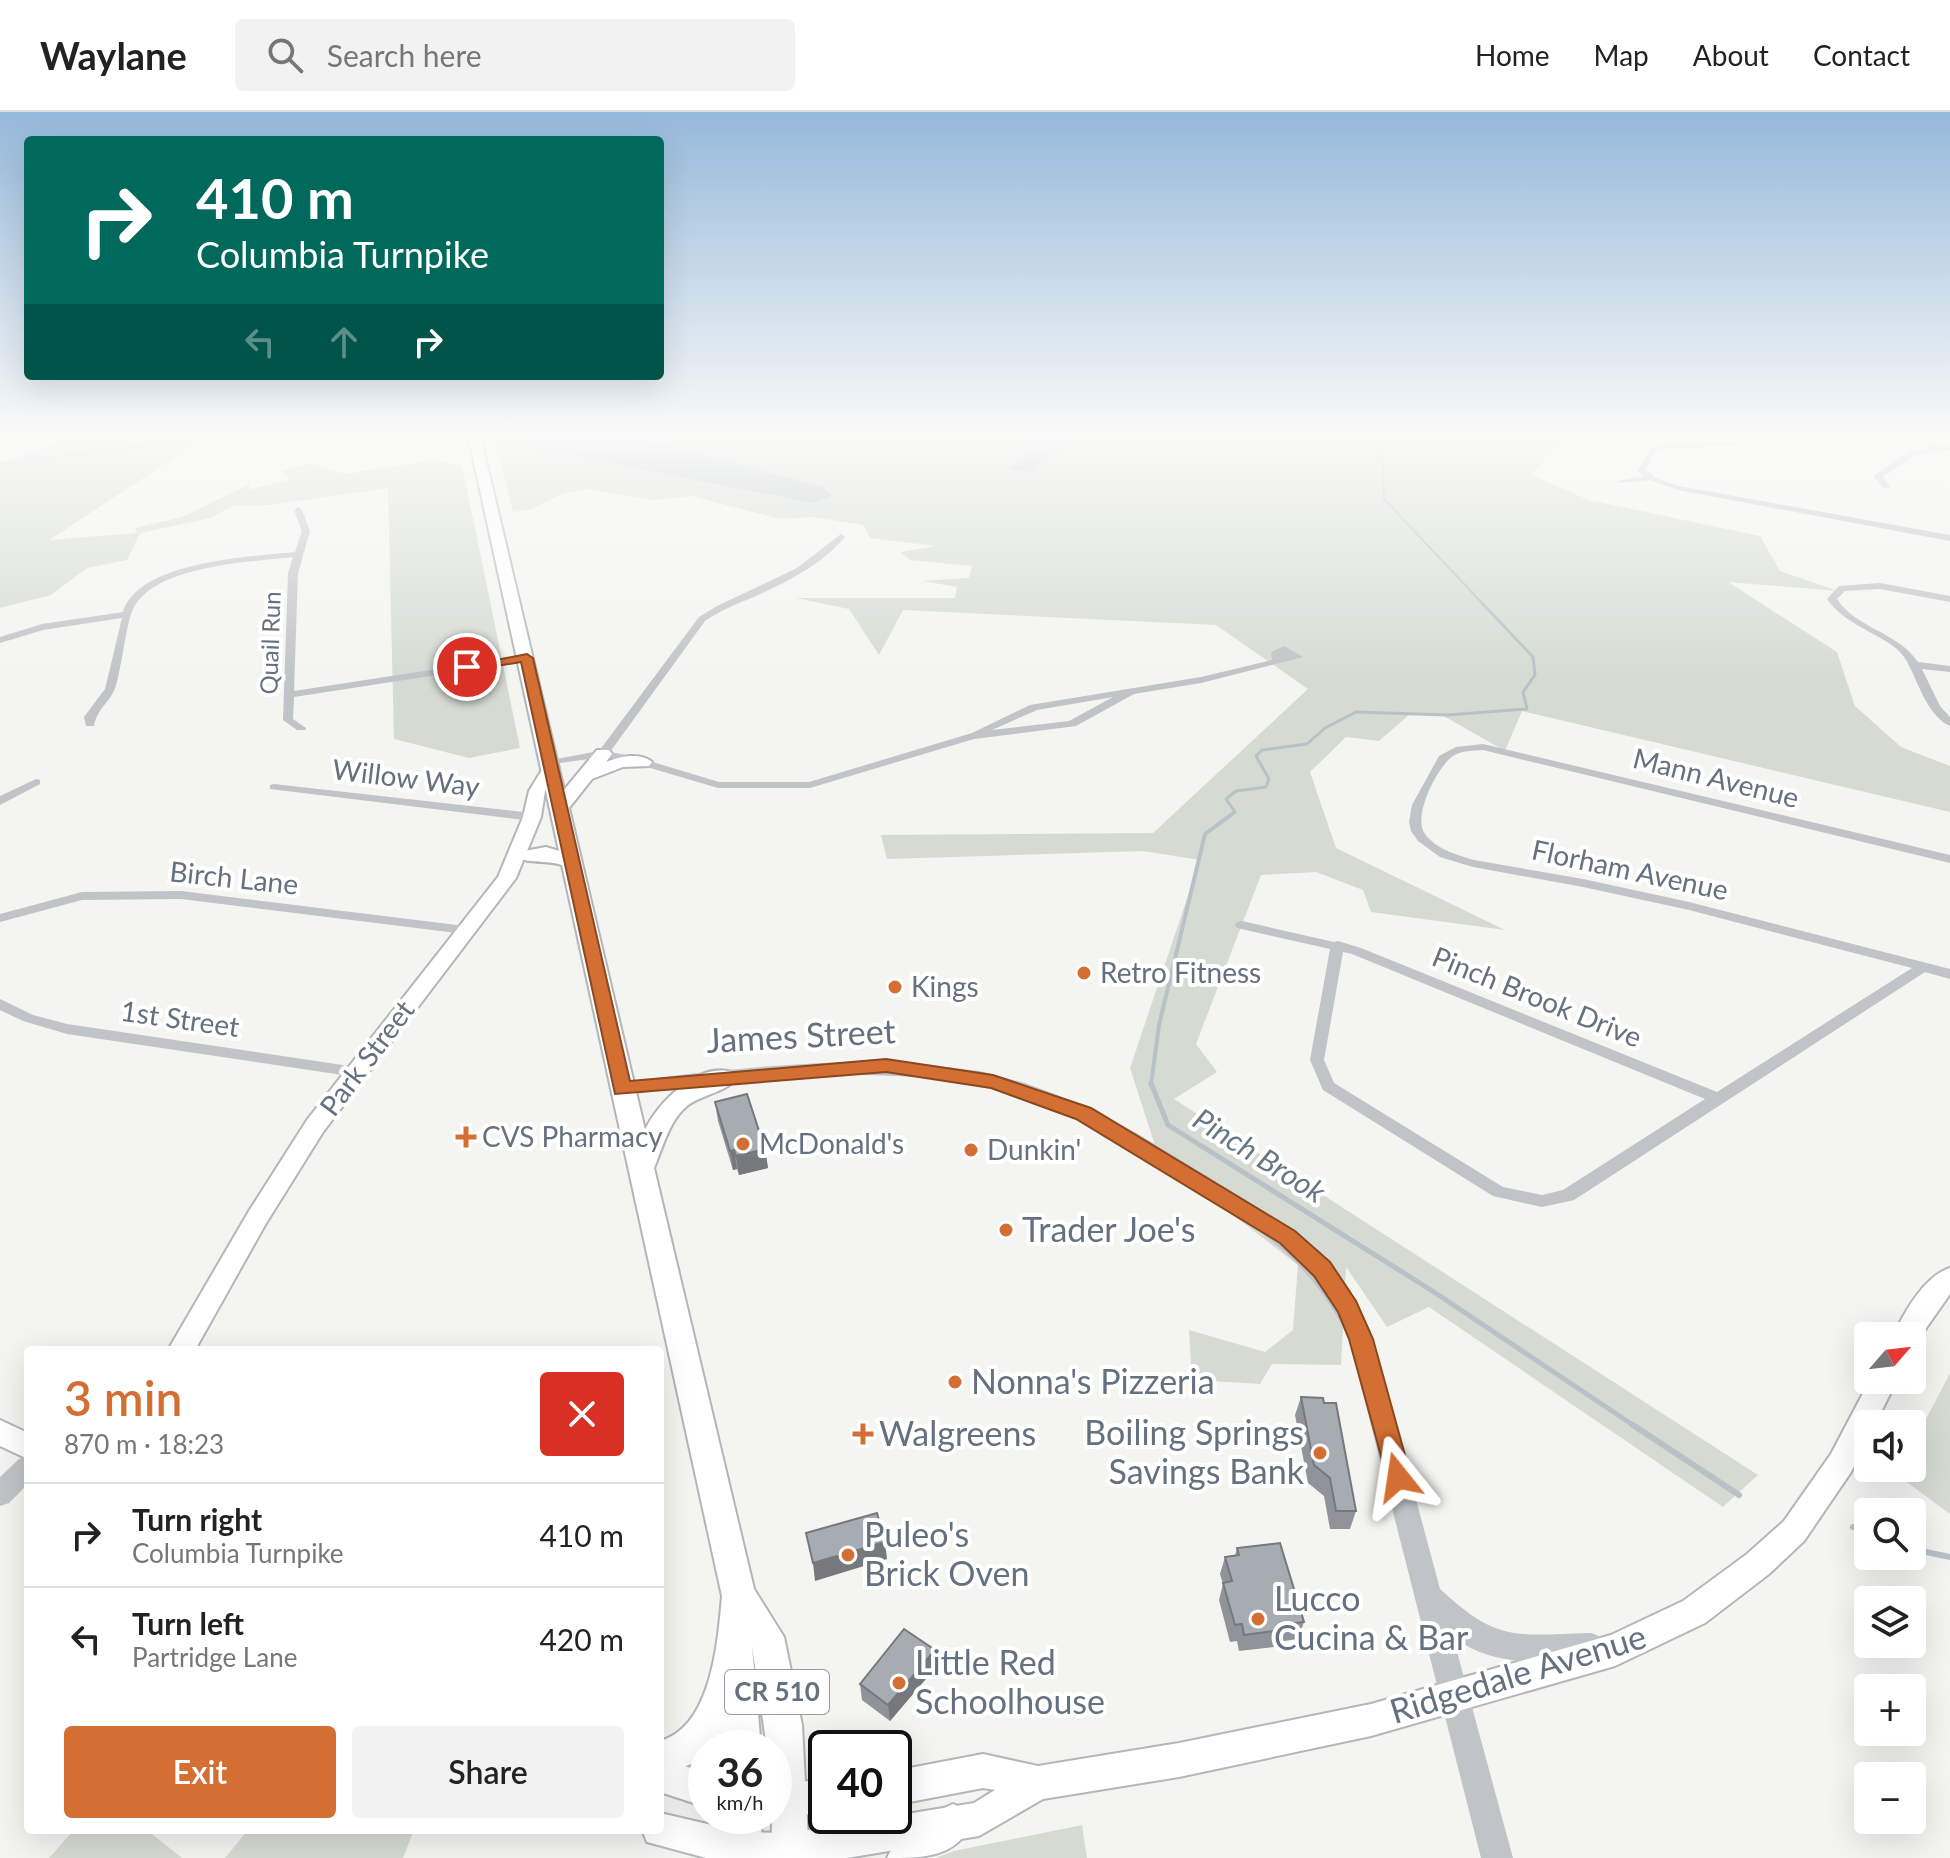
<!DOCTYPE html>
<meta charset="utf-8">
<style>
body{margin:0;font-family:Lato,sans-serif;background:#f2f2f2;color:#222;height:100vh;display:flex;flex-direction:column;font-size:30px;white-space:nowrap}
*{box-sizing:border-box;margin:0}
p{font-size:26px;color:#767676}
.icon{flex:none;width:44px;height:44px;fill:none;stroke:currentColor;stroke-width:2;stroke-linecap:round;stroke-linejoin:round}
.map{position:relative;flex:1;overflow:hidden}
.drawer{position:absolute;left:24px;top:1234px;width:640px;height:488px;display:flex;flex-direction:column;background:#fff;border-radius:8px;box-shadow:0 8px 32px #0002}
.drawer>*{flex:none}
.banner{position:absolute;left:24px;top:24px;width:640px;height:244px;border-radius:8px;box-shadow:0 8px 32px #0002;background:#00695c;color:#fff;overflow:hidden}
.needle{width:52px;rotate:62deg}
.controls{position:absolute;left:1854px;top:1210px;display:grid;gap:16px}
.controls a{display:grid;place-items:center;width:72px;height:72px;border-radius:8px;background:#fff;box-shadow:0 8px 32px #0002;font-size:40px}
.speed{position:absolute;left:688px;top:1618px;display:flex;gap:16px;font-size:40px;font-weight:700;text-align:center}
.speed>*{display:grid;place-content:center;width:104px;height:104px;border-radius:50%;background:#fff;box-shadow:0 8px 32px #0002;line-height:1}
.speed small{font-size:20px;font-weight:400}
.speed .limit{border:4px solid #111;border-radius:12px;background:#fff;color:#111}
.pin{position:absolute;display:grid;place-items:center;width:68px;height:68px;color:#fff;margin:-34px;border:4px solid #fff;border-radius:50%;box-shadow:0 2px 8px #0007}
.me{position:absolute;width:88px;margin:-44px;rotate:345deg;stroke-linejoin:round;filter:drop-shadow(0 0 6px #0008)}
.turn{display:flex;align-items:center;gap:28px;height:168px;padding:0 40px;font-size:36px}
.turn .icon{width:104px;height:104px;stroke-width:2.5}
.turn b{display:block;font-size:56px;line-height:68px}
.lanes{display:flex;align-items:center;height:76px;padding:0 40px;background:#0003;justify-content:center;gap:40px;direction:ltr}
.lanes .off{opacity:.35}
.round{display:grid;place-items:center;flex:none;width:84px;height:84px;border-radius:8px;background:#f2f2f2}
.head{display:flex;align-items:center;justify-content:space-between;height:136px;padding:0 40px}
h1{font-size:48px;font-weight:600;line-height:60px;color:#d46f33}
.primary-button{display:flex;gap:16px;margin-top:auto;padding:16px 40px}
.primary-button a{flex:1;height:92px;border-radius:8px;background:#d46f33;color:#fff;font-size:32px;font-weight:600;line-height:92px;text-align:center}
.primary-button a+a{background:#f2f2f2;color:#222}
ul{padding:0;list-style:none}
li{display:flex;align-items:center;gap:24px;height:104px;padding:0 40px;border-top:2px solid #e0e0e0}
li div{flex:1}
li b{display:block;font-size:30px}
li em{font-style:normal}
header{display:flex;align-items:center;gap:48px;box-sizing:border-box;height:112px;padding:0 40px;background:#fff;border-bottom:2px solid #e0e0e0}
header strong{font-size:38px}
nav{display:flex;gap:44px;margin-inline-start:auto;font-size:28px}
.search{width:560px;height:72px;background:#f2f2f2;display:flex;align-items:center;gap:20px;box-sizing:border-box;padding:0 28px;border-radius:8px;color:#767676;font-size:30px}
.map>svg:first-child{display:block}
.green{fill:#d5dbd3}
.water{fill:#b8c1c6}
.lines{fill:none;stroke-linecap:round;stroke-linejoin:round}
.stream-far4{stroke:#b8c1c6;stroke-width:2}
.stream-far3{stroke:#b8c1c6;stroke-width:3}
.stream-far2{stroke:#b8c1c6;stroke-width:4}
.stream-far1{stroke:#b8c1c6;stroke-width:5}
.stream{stroke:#b8c1c6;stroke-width:6}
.secondary-casing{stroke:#b3b6bb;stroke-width:4}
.primary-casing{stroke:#b2b5b9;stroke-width:4}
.minor{fill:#c0c3c7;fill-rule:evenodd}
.tertiary{fill:#c0c3c7;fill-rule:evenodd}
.secondary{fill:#fff;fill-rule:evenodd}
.primary{fill:#fff;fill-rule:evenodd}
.wall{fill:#90949a}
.shaded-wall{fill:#75787d}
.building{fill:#a7acb3;stroke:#75787d;stroke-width:2}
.route{fill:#d46f33;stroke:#8a4821;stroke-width:2}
.poi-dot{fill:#d46f33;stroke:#fff;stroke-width:3}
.labels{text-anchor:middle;stroke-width:8;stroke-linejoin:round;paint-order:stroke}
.far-street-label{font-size:24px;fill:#667180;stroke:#fff}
.shield{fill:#fff;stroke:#949ca6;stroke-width:2}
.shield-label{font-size:26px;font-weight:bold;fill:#667180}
.street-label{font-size:28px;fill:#667180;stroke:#fff}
.poi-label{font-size:28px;fill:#667180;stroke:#fff;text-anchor:start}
.water-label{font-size:30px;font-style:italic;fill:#677884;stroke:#fff}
.near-street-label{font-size:34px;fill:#667180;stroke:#fff}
.near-poi-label{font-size:34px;fill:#667180;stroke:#fff;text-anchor:start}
</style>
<header>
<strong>Waylane</strong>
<div class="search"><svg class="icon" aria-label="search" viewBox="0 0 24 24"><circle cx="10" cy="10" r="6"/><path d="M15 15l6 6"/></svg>Search here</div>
<nav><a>Home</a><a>Map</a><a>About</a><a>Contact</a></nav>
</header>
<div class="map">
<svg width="1950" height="1746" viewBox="0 0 1950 1746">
<rect width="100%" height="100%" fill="#f4f5f1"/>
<path class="green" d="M 69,323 L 227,323 L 192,327 L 189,336 L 49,428 L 137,421 L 135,416 L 182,405 L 250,372 L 248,378 L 291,367 L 280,360 L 309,351 L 345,362 L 432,348 L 462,353 L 520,636 L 469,646 L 394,627 L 388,376 L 269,393 L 233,394 L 211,406 L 140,421 L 127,448 L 87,456 L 51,483 L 0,496 L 0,349 L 12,348 Z
M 493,323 L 1588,323 L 1583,329 L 1555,336 L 1531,363 L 1589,388 L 1760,424 L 1780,459 L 1838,479 L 1728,470 L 1837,540 L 1855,594 L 1901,635 L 1950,654 L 1950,700 L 1522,599 L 1505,639 L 1442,603 L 1410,602 L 1379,629 L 1346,625 L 1310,660 L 1336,736 L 1505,818 L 1371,800 L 1363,778 L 1316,760 L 1261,763 L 1196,932 L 1217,960 L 1174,987 L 1758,1363 L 1723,1395 L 1429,1195 L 1387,1215 L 1346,1155 L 1341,1253 L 1272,1252 L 1260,1272 L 1192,1268 L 1189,1218 L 1265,1240 L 1293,1218 L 1298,1153 L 1159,1046 L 1130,956 L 1200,748 L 1143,739 L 887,747 L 881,723 L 1153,721 L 1308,577 L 1216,513 L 903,498 L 879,543 L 849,497 L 796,486 L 955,486 L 957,475 L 923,469 L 969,466 L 972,454 L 910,448 L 900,440 L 937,434 L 870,426 L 863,413 L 813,405 L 781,407 L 691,384 L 653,388 L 585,377 L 564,381 L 532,397 L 513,400 Z
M 1950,1261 L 1950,1402 L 1897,1363 L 1901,1356 L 1912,1356 L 1912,1334 Z
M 1082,1713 L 1087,1746 L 936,1746 L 954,1739 Z
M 74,1718 L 147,1718 L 182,1746 L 49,1746 Z
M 248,1718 L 414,1718 L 403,1746 L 225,1746 Z"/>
<path class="water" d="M 530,323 L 632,323 L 823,375 L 833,384 L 813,391 L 541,338 L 528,333 Z
M 1036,323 L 1083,323 L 1033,359 L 1008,358 L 1028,338 Z"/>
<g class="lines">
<path class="stream-far4" d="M 1404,323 L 1385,327 L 1377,333 L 1383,353 L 1384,387 L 1483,492
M 0,352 L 229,323"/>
<path class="stream-far3" d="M 1229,704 L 1235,700 L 1226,687 L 1236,679 L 1266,675 L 1269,667 L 1256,644 L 1262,638 L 1307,632 L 1325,616 L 1356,600 L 1447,603 L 1527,597 L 1523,580 L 1535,563 L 1533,545 L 1481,490"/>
<path class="stream-far2" d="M 1151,973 L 1159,913 L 1205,722 L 1232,702"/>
<path class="stream-far1" d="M 1151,971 L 1168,1013 L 1434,1180 L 1636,1315"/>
<path class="stream" d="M 1633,1313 L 1739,1383
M 1853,1415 L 1868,1421
M 1912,1437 L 1950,1445"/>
<defs>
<path id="secondary" d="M 551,651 L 559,656 L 545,679 L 541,705 L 516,766 L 323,1020 L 265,1113 L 195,1238 L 168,1238 L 249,1099 L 307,1008 L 498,765 L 523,705 L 529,679 L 545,653 Z
M 1950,1156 L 1950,1182 L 1915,1232 L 1912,1233 L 1912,1224 L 1893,1224 C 1904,1201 1924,1164 1950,1156 Z
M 1870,1268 L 1897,1268 L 1875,1312 L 1868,1312 L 1868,1327 L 1851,1360 L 1804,1429 L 1769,1462 L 1705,1511 L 1615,1554 L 1371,1624 L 1179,1665 L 1043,1687 L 979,1724 L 847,1746 L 706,1746 L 647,1730 L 642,1718 L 660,1718 L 660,1701 L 742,1720 L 790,1721 L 974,1691 L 995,1678 L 983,1676 L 894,1693 L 894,1659 L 983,1642 L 1038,1654 L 1179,1631 L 1371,1592 L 1611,1523 L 1683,1489 L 1747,1442 L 1784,1409 L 1831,1342 Z
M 0,1308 L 28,1321 L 28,1347 L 0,1334 Z
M 660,1646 L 706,1661 L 706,1695 L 660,1680 Z
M 778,1668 L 826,1670 L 826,1704 L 774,1700 L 774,1670 Z"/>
<path id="primary" d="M 468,323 L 480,323 L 564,678 L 597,638 L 609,638 L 612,642 L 606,650 C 620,644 641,640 652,650 L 649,654 L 623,655 L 592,667 L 569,696 L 645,1018 C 658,990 698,950 732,960 L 736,966 C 728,980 700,983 687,994 C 669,1009 663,1035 654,1056 L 754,1477 L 784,1525 L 802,1613 L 809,1746 L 771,1746 L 774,1636 L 767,1636 L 752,1534 L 761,1636 L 725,1636 L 724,1620 L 714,1636 L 706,1636 L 703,1647 L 660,1665 L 660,1629 C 712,1615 718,1528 722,1484 L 562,753 C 548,748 525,752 516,744 L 519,740 L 546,735 L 559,739 Z
M 953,1692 L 966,1698 L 972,1711 C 956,1746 922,1746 887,1746 C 897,1722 929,1702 953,1692 Z
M 724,1704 L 762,1704 L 760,1746 L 722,1746 Z"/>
</defs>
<use href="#secondary" class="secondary-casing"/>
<use href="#primary" class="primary-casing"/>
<path class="minor" d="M 1753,323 L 1764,323 L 1740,333 L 1662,337 L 1655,340 L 1646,358 L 1658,367 L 1679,374 L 1950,423 L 1950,429 L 1678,378 L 1649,368 L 1621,371 L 1617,369 L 1644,364 L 1638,359 L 1649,337 L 1658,333 L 1739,329 Z
M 1901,323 C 1918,323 1934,336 1950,334 L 1950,338 L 1915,343 L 1883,365 L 1891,375 L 1884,377 L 1874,365 L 1875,363 L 1910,339 L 1933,336 Z
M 298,395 L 302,398 L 310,419 L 298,461 L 294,579 L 527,543 L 532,546 L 527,549 L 294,585 L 293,607 L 306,616 L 305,618 L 297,618 L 283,608 L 288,461 L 293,445 C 251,450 157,453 134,495 C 126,510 122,554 116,573 C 112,589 97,596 94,614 L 86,614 L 84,605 L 105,577 L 122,506 L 43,518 L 0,531 L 0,525 L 42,512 L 123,500 C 139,449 251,445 295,440 L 302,419 L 294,398 Z
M 841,422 L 845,425 C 822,452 789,469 756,484 C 739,491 721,498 705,509 L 610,640 L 636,645 L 719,670 L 809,670 L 972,621 L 1030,593 L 1201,565 L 1272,548 L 1271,540 L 1284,534 L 1303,545 L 1201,571 L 1134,582 L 1076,614 L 974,627 L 810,676 L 718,676 L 630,650 L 603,645 L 546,653 L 546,649 L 599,639 L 699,505 L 717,494 L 797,456 ZM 1113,585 L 1069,609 L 992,618 L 1037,598 Z
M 1880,471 L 1950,484 L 1950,490 L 1880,477 L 1845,479 L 1837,487 C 1857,517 1898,520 1918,550 L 1950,554 L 1950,560 L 1922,557 L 1940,594 L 1950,605 L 1950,614 C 1926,603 1918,568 1906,548 C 1892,523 1848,518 1827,487 L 1839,474 Z
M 1483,632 L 1950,743 L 1950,751 L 1483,638 C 1473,639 1462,638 1453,644 C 1437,655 1412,705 1425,722 C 1436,737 1457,743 1474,748 L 1583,767 L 1689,790 L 1950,857 L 1950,867 L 1925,860 L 1574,1088 L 1542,1095 L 1493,1084 L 1323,978 L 1310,948 L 1330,837 L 1237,816 L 1235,813 L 1237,810 L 1242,809 L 1334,830 L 1338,829 L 1361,836 L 1717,980 L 1912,856 L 1689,798 L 1583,775 L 1473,755 L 1440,745 L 1418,729 L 1411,719 L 1409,710 L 1412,693 L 1439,644 L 1456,635 ZM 1343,840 L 1352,842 L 1705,987 L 1563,1078 L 1542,1083 L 1503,1075 L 1334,971 L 1324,948 Z
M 36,667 L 40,668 L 40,672 L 0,693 L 0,684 Z
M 274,672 L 532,701 L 538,705 L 532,709 L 270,677 L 270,673 Z
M 181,779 L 465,814 L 472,818 L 465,822 L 181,787 L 82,788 L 0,810 L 0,802 L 82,780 Z
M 0,887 L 33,903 L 67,912 L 356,955 L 361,956 L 364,960 L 361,964 L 356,965 L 67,922 L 23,909 L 0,898 Z"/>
<path class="tertiary" d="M 905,950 L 980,959 L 1025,971 L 1084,993 L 1138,1022 L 1259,1096 L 1303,1128 L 1322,1146 L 1355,1191 L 1373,1227 L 1440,1477 C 1498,1531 1516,1523 1591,1521 L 1601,1525 L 1605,1535 L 1601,1545 L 1591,1549 C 1543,1550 1494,1556 1453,1525 L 1513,1746 L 1481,1746 L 1349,1227 C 1313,1152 1260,1116 1191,1074 C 1145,1046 1099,1013 1048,994 C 916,944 760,965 622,984 L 615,982 L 612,977 L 615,972 L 622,970 C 715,958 811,948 905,950 Z
M 28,1343 L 28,1372 L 9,1391 L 0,1394 L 0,1365 L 19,1347 Z"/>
<use href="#secondary" class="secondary"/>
<use href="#primary" class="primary"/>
</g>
<path class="wall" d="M 715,990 L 765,1037 L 768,1056 L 739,1063 L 737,1057 L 733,1058 L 718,1009 Z
M 1301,1285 L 1356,1399 L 1350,1417 L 1330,1417 L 1324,1384 L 1308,1371 L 1295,1303 Z
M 1237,1436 L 1304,1510 L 1298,1527 L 1284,1529 L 1282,1534 L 1239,1539 L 1237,1529 L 1230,1530 L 1219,1488 L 1223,1472 L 1220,1462 L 1225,1445 L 1235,1444 Z
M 935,1538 L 936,1555 L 890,1609 L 862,1588 L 860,1572 Z"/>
<path class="shaded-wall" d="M 765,1037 L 768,1056 L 739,1063 L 736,1044 Z
M 734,1038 L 737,1057 L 733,1058 L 730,1039 Z
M 885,1430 L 887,1447 L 815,1469 L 813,1451 Z
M 935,1538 L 936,1555 L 890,1609 L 888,1593 Z"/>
<path class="building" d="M 747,982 L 765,1037 L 736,1044 L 734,1038 L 730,1039 L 715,990 Z
M 1301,1285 L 1323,1286 L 1324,1291 L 1336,1291 L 1356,1399 L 1336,1399 L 1330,1366 L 1314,1353 Z
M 877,1401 L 885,1430 L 813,1451 L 806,1421 Z
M 1280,1431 L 1304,1510 L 1287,1512 L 1288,1517 L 1244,1523 L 1242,1512 L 1235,1513 L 1223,1471 L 1232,1469 L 1225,1445 L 1239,1443 L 1237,1436 Z
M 904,1517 L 935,1538 L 888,1593 L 860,1572 Z"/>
<linearGradient id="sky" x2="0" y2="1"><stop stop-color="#95b9da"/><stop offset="0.57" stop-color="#fafaf9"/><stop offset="1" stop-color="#fafaf9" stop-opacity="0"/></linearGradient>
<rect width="1950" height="567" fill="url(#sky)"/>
<path class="route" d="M 527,542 L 533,546 L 630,969 L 886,947 L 993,963 L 1091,996 L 1295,1119 L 1330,1150 L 1356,1189 L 1373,1227 L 1411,1365 L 1407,1373 L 1398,1377 L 1389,1373 L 1349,1227 L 1338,1200 L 1314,1164 L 1280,1131 L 1076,1007 L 991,976 L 886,960 L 615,982 L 521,550 L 467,559 L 461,555 Z"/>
<g class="poi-dot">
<circle cx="1084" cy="861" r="8"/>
<circle cx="895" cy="875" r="8"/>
<path d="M462 1013h8v8h8v8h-8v8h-8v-8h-8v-8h8z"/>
<circle cx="743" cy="1032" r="8"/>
<circle cx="971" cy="1038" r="8"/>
<circle cx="1006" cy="1118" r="8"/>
<circle cx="955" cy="1270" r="8"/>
<path d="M859 1310h8v8h8v8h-8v8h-8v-8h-8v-8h8z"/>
<circle cx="1320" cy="1341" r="8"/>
<circle cx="848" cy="1443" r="8"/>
<circle cx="1258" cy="1507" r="8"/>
<circle cx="899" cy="1571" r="8"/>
</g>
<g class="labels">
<g class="far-street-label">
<text transform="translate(271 531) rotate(-88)" y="8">Quail Run</text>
</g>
<rect class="shield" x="725" y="1558" width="104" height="44" rx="6"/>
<g class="shield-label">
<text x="777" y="1589">CR 510</text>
</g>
<g class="street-label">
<text transform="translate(406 666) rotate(7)" y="10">Willow Way</text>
<text transform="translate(1716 666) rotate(14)" y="10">Mann Avenue</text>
<text transform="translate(1630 758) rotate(12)" y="10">Florham Avenue</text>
<text transform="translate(234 766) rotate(6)" y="10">Birch Lane</text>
<text transform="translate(1537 885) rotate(22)" y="10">Pinch Brook Drive</text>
<text transform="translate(180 907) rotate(8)" y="10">1st Street</text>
<text transform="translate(367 946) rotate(-53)" y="10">Park Street</text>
</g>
<g class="poi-label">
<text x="1100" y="871">Retro Fitness</text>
<text x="911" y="885">Kings</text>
<text x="482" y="1035">CVS Pharmacy</text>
<text x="759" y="1042">McDonald's</text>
<text x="987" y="1048">Dunkin'</text>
</g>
<g class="water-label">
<text transform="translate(1259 1044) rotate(32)" y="10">Pinch Brook</text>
</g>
<g class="near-street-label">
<text transform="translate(801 924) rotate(-3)" y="12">James Street</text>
<text transform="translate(1518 1562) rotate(-17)" y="12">Ridgedale Avenue</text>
</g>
<g class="near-poi-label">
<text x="1022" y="1130">Trader Joe's</text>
<text x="971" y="1282">Nonna's Pizzeria</text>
<text x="1304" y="1333" text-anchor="end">Boiling Springs<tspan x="1304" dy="39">Savings Bank</tspan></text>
<text x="879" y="1334">Walgreens</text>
<text x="864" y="1435">Puleo's<tspan x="864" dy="39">Brick Oven</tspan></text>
<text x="1274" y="1499">Lucco<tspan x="1274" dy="39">Cucina &amp; Bar</tspan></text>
<text x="915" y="1563">Little Red<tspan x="915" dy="39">Schoolhouse</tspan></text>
</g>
</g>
</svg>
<div class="controls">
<a><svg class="needle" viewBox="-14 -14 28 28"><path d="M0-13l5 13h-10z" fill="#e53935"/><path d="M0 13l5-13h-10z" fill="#767676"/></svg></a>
<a><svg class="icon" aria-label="sound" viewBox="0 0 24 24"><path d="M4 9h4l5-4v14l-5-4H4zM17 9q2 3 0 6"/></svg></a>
<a><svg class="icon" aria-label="search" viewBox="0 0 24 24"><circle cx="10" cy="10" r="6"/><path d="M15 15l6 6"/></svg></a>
<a><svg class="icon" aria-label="layers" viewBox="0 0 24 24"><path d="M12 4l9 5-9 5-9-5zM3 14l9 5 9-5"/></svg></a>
<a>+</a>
<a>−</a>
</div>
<div class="speed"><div>36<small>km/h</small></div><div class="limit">40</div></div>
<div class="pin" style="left:467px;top:555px;background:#d93025"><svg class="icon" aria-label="arrive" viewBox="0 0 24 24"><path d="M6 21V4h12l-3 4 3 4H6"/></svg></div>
<svg class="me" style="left:1398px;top:1365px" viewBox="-20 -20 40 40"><path d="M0-17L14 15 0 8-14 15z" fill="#d46f33" stroke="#fff" stroke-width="4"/></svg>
<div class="banner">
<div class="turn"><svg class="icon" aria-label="right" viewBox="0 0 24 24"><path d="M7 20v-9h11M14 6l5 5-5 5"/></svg><div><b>410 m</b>Columbia Turnpike</div></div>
<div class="lanes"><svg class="icon off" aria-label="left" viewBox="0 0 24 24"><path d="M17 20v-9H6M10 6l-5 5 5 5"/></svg><svg class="icon off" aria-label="ahead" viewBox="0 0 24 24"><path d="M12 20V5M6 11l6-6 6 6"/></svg><svg class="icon" aria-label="right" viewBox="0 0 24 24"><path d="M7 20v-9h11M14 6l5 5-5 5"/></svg></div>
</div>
<section class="drawer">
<div class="head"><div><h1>3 min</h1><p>870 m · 18:23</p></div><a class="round" style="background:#d93025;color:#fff"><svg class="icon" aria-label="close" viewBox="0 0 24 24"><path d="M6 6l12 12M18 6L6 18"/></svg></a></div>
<ul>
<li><svg class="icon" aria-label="right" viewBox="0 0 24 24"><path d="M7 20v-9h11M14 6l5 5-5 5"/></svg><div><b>Turn right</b><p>Columbia Turnpike</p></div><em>410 m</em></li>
<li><svg class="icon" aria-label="left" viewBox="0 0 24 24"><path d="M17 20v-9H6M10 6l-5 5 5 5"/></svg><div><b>Turn left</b><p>Partridge Lane</p></div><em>420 m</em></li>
</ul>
<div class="primary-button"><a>Exit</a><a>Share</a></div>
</section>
</div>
